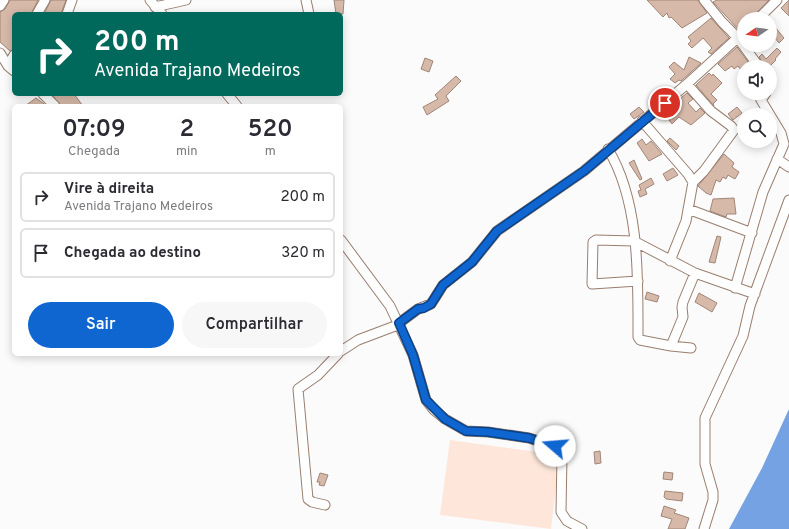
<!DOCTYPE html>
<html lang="pt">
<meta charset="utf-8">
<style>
body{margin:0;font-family:Overpass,sans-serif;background:#f7f7f7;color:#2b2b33;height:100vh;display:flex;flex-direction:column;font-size:15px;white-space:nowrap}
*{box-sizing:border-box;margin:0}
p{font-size:13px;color:#7c7c81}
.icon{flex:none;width:22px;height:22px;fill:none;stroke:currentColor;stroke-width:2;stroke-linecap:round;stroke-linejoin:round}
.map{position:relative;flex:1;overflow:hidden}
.side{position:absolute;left:12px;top:104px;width:331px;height:252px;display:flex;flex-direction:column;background:#fff;border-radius:6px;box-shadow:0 2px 10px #0003}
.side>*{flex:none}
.hud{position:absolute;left:12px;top:12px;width:331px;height:84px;border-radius:6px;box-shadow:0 2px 10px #0003;background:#00695c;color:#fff;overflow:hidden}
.needle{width:26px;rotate:257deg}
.fabs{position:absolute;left:737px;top:12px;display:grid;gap:8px}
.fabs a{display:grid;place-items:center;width:40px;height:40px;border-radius:50%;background:#fff;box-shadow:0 2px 10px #0003;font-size:20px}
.pin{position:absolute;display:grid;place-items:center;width:34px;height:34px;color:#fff;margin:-17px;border:2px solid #fff;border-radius:50%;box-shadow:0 1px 4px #0007}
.me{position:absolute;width:44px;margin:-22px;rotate:288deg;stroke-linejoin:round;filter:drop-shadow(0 0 3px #0008)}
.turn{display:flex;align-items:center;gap:14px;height:84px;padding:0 16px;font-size:18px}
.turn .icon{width:52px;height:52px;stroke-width:2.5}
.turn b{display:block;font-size:28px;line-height:34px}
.eta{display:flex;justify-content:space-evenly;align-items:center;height:68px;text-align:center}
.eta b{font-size:24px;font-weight:600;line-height:28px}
.cta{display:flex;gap:8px;margin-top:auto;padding:8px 16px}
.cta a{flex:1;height:46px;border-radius:24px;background:#1066d0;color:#fff;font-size:16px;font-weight:600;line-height:46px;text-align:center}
.cta a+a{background:#f7f7f7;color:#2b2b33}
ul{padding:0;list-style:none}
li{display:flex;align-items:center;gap:12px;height:50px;margin:0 8px 6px;padding:0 8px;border:2px solid #e1e1e2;border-radius:6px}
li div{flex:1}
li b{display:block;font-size:15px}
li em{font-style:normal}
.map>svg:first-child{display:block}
.green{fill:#fee7da}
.water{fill:#75a2e2}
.building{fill:#d6b9a9;stroke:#a18677}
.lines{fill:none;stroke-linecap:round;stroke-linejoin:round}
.minor-casing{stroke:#997e6f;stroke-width:11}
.minor{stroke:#fff;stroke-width:9}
.route-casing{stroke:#0a4287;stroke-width:10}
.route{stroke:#1066d0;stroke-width:7}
</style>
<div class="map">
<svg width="789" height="529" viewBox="0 0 789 529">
<rect width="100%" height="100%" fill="#fbfbfb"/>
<path class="green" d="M 450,440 L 560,455 L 551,529 L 440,515 Z"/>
<path class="water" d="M 789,409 L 789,529 L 729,529 L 762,468 Z"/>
<path class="building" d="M 10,0 L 38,0 L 31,14 L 14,14 L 14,49 L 10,51 L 0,42 L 0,12 L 5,9 Z
M 51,0 L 66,0 L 61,14 L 44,14 Z
M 334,0 L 344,0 L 343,14 L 336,14 Z
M 647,0 L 698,0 L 707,13 L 682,28 L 671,17 L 669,18 L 667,13 L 663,17 Z
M 717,0 L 769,0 L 751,19 L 744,19 L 744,26 L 738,29 L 713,2 Z
M 789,0 L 789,16 L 781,8 Z
M 711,18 L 729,38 L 711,54 L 708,52 L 712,48 L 703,38 L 692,48 L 688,44 L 691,41 L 688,37 Z
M 770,21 L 784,38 L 779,43 L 770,32 Z
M 737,47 L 752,67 L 744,67 L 744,74 L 738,66 L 734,69 L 732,66 L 725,71 L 718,64 Z
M 777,48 L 781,52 L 775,59 L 776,60 L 769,67 L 765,67 L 759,57 L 762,54 L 766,59 Z
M 689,57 L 701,63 L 681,81 L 679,80 L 675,83 L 670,79 L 675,74 L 669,67 L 674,62 L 684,70 Z
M 425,58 L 433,61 L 429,72 L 421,69 Z
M 709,73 L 712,76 L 713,74 L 722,83 L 711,94 L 717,100 L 713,104 L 714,106 L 696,85 Z
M 456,76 L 461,81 L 446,96 L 449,101 L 427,115 L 423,107 L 438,99 L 435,95 Z
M 687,93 L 693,99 L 688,103 L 696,112 L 700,108 L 705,113 L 691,125 L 679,117 L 672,124 L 666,116 L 674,109 L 672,105 Z
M 51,94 L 74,94 L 83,106 L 61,106 Z
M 36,98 L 44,104 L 43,106 L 25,106 Z
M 639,107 L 644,112 L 634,119 L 630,114 Z
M 737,107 L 742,113 L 733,120 L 728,114 Z
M 670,138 L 679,146 L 676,150 L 667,141 Z
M 642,139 L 646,145 L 651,141 L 662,154 L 649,161 L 637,143 Z
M 724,154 L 734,163 L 732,167 L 739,172 L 735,179 L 728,175 L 726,179 L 723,177 L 720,182 L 716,180 L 711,195 L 706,193 L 698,186 Z
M 634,160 L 642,179 L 640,180 L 629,163 Z
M 673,168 L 678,175 L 667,181 L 663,174 Z
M 651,178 L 654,184 L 645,189 L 647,194 L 640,197 L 638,191 L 641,190 L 639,185 Z
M 734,198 L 736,214 L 727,214 L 726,217 L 710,211 L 713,199 Z
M 717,236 L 721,237 L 715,263 L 709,262 Z
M 647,292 L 659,296 L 657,302 L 645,299 Z
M 699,293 L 717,303 L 712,312 L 695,302 Z
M 600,451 L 601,463 L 595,464 L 594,452 Z
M 664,472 L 673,473 L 672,480 L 663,479 Z
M 320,473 L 328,475 L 324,486 L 319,485 L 320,482 L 317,482 Z
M 665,491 L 683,493 L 682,501 L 666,499 L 664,497 Z
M 664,506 L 676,510 L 674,513 L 689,518 L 685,529 L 668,529 L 672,519 L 661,516 Z"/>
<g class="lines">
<defs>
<path id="minor" d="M 150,0 L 162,14
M 306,0 L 309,14
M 704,0 L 722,22 L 738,38 L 759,67
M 0,6 L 4,0
M 155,7 L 186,0
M 37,14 L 45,0
M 67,14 L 72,0
M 758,19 L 777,0
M 0,53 L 8,66 L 14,71
M 8,66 L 14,55
M 687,84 L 711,111 L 731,126 L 734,130 L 704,171 L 693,182
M 43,94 L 55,106
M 227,94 L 237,106
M 642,121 L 688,174 L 693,182 L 686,221 L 670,261
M 608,149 C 640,202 638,277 638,337 L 640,340 L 671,346 L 683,317 L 682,307 L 683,302 L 695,273
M 777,159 L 789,167
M 688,209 L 752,233
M 341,240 L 390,306 L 413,355 L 426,400 L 434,410 L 445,419 L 466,431 L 488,432 L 529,438 L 559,448 L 562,456 L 561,512 L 567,521 L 582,529
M 638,281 L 592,284 L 593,242 L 596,240 L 634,241 L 695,273 L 755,294
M 735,288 L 763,192 L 784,144 L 781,133 L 761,100 L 766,93
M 671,346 L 691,348
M 341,351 L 358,340 L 395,326 L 418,309 L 431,304 L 443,285 L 472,262 L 497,231 L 584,171 L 687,84 L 744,32
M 325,505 L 312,502 L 308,499 L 298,389 L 318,375 L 338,354
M 704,529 L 713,500 L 713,492 L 705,464 L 705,418 L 743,336 L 750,306 L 789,200"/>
</defs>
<use href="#minor" class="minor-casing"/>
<use href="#minor" class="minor"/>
</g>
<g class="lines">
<defs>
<path id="route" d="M 555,446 L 529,438 L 488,432 L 466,431 L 445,419 L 426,400 L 413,355 L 399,323 L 418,309 L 424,308 L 431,304 L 443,285 L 472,262 L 497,231 L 584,171 L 665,103"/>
</defs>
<use href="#route" class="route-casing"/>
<use href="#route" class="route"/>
</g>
</svg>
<div class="fabs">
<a><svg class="needle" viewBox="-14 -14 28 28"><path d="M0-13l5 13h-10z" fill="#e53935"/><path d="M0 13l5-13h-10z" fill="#7c7c81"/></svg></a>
<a><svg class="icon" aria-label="sound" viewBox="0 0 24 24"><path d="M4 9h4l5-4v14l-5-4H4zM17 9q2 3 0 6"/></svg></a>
<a><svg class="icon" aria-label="search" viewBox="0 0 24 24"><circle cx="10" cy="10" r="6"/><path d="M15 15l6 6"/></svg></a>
</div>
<div class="pin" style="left:665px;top:103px;background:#d93025"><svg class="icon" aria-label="arrive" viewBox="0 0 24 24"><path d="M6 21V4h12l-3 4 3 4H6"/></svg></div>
<svg class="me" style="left:555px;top:446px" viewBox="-20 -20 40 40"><circle r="19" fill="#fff"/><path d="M0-13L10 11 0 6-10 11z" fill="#1066d0"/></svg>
<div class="hud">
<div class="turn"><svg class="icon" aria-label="right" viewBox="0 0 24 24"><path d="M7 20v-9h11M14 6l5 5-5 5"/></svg><div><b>200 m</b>Avenida Trajano Medeiros</div></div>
</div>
<section class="side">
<div class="eta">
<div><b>07:09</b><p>Chegada</p></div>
<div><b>2</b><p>min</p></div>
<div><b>520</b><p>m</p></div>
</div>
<ul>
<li><svg class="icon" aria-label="right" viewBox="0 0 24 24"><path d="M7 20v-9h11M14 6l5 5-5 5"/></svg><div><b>Vire à direita</b><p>Avenida Trajano Medeiros</p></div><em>200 m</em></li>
<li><svg class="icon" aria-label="arrive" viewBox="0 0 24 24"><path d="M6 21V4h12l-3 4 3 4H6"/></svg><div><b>Chegada ao destino</b></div><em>320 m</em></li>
</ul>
<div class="cta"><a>Sair</a><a>Compartilhar</a></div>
</section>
</div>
